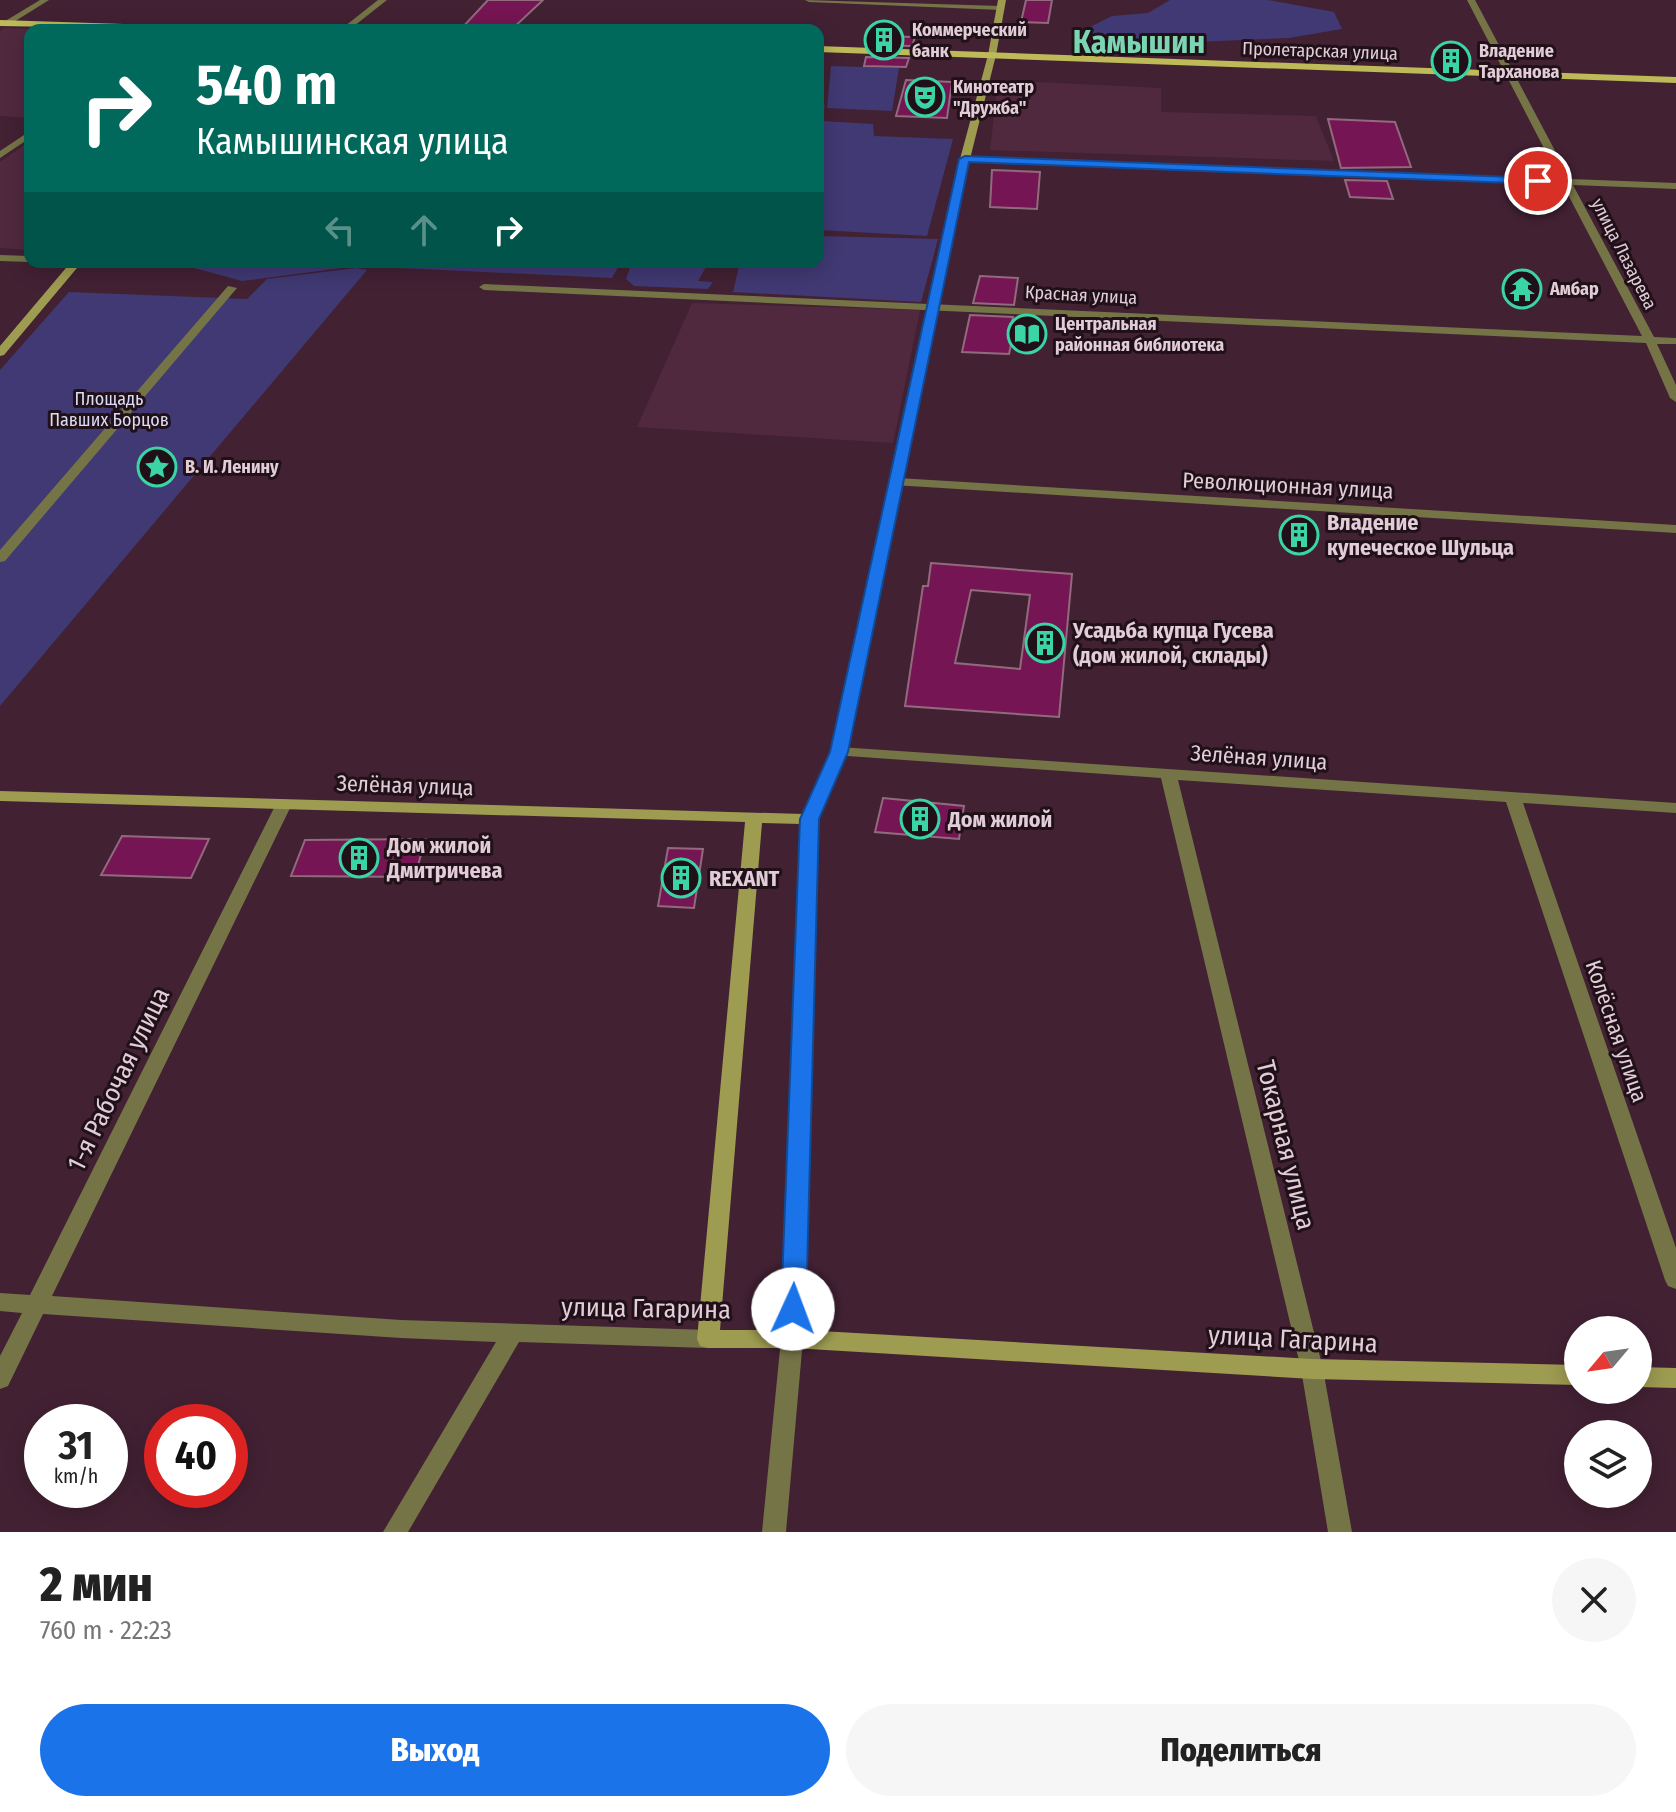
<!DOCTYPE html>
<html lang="ru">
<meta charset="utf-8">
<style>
body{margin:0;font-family:"Fira Sans Condensed",sans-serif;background:#f6f6f6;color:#222;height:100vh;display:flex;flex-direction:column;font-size:30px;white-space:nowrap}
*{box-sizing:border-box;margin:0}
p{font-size:26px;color:#767676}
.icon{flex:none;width:44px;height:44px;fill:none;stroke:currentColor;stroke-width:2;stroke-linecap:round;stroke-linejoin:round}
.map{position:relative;height:1532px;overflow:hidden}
.drawer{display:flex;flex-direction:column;background:#fff;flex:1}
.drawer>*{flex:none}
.hud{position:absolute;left:24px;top:24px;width:800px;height:244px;border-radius:16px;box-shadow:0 4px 20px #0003;background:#00695c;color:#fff;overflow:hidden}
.needle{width:52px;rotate:241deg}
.fabs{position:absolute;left:1564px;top:1316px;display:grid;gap:16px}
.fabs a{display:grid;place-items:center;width:88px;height:88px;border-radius:50%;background:#fff;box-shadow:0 4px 20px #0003;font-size:40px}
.speed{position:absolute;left:24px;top:1404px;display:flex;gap:16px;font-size:40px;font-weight:700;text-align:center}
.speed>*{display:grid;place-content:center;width:104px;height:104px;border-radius:50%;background:#fff;box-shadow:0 4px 20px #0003;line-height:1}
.speed small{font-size:20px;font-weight:400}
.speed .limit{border:12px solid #d22;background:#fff;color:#111}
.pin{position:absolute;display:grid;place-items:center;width:68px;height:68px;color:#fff;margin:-34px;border:4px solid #fff;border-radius:50%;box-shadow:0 2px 8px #0007}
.me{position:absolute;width:88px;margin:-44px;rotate:2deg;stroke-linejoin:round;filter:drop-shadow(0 0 6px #0008)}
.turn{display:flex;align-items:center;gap:28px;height:168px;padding:0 40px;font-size:36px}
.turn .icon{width:104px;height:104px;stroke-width:2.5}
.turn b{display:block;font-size:56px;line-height:68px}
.lanes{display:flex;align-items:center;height:76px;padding:0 40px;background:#0003;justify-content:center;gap:40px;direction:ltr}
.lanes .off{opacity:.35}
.round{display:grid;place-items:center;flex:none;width:84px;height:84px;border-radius:42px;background:#f6f6f6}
.summary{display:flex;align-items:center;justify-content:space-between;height:136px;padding:0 40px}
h1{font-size:48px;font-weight:800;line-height:60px}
.cta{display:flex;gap:16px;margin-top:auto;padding:16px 40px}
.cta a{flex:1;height:92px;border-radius:48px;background:#1a73e8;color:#fff;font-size:32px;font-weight:800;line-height:92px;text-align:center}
.cta a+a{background:#f6f6f6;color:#222}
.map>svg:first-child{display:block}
.built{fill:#51293f}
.green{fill:#413973}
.building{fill:#761553;stroke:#916a7d;stroke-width:2;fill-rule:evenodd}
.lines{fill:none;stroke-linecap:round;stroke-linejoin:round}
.street{fill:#757447;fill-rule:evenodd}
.secondary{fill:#9e9c51;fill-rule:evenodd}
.primary{fill:#bdba57;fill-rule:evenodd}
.route{fill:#1a73e8;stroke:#114b97;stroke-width:2}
.labels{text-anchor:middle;stroke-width:6;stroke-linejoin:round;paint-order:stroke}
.far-poi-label{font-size:18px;font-weight:bold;fill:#e2ccd7;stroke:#201118;text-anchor:start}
.far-street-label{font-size:18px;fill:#e2ccd7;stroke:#201118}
.far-park-label{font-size:18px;fill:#dcdbf5;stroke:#201118}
.street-label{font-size:22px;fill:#e2ccd7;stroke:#201118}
.poi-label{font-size:22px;font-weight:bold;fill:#e2ccd7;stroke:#201118;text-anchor:start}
.near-street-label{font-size:26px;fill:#e2ccd7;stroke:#201118}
.far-town-label{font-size:32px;font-weight:bold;fill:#7bd5b3;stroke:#201118}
</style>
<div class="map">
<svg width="1676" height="1532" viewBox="0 0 1676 1532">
<rect width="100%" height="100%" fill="#422133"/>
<path class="built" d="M 4,28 L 56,30 L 30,30 L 30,118 L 0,116 L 0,31 Z
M 998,80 L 1161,88 L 1161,112 L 1316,116 L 1334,161 L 990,150 Z
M 30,141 L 30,250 L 0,248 L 0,162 Z
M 692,303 L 920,310 L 893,443 L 637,427 Z"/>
<path class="green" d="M 1170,0 L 1268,0 L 1334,12 L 1342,29 L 1289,38 L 1172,43 L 1115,42 L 1086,36 L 1084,30 L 1112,16 L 1148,13 Z
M 831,66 L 899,68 L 892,111 L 827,108 Z
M 818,105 L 825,105 L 822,121 L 873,124 L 874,136 L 953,139 L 927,236 L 818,230 Z
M 818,236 L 938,239 L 921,302 L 733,292 L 740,262 L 818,262 Z
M 172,262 L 621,262 L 612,278 L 357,266 L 242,281 Z
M 632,262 L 706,267 L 698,281 L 713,282 L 708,289 L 634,286 L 626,279 Z
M 356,268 L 367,270 L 0,706 L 0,370 L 69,292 L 247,299 L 267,279 Z"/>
<path class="building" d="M 488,0 L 543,0 L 511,30 L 460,30 Z
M 1026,0 L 1052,0 L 1048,23 L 1021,22 Z
M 872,36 L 915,37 L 912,46 L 869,45 Z
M 866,57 L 909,58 L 906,67 L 864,66 Z
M 906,80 L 952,82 L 947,118 L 896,116 Z
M 1328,119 L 1395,122 L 1411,167 L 1341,168 Z
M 992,170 L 1040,172 L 1037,209 L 990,207 Z
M 1345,180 L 1387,181 L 1393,199 L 1350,197 Z
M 980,276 L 1018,278 L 1014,305 L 973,303 Z
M 970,315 L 1013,317 L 1011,326 L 1015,326 L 1009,354 L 962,352 Z
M 931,563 L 1072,574 L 1059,717 L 905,706 L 923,586 L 928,586 ZM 971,590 L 1030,595 L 1020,669 L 955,663 Z
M 883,798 L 964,806 L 959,839 L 875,832 Z
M 122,836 L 209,839 L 191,878 L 101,875 Z
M 425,839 L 415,877 L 291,876 L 305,840 Z
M 668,848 L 703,849 L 694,908 L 658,906 Z"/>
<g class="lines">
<path class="street" d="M 40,0 L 49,0 L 9,25 L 2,23 Z
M 378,0 L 387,0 L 349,30 L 340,30 Z
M 805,0 L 1001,6 L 1005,8 L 1001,10 L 809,2 Z
M 1467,0 L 1475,0 L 1570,179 L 1676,183 L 1676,189 L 1573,185 L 1654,337 L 1676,338 L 1676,344 L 1657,344 L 1676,385 L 1676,402 L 1670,398 L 1646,343 L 484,290 L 479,287 L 484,284 L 1642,336 L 1563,185 L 965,162 L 960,159 L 965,156 L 1560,179 Z
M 30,131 L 30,138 L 0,158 L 0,151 Z
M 0,255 L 30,256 L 30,262 L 0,261 Z
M 228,286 L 237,288 L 5,561 L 0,562 L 0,550 Z
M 898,478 L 1676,525 L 1676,533 L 893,485 L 893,479 Z
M 839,747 L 1676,803 L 1676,813 L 1523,803 L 1676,1248 L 1676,1289 L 1668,1286 L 1665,1280 L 1506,802 L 1178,780 L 1323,1369 L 1352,1532 L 1328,1532 L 1301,1369 L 1161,778 L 833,755 L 831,752 Z
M 284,799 L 292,804 L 52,1296 L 401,1320 L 708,1330 L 716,1332 L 719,1339 L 716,1346 L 708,1348 L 519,1342 L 408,1532 L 383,1532 L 496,1342 L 401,1338 L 43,1314 L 8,1386 L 0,1389 L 0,1356 L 22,1313 L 0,1311 L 0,1293 L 30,1295 L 276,804 Z
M 792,1330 L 800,1332 L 803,1339 L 786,1532 L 762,1532 L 781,1339 L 784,1332 Z"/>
<path class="secondary" d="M 998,0 L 1006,0 L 996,55 L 970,159 L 847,752 L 817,819 L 803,1330 L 1312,1359 L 1578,1365 L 1578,1385 L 1312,1379 L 792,1348 L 708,1348 L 700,1346 L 697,1339 L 745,822 L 0,801 L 0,791 L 803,814 L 831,752 L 960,159 L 988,55 ZM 762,823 L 801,824 L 781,1330 L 720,1330 Z
M 71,262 L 82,262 L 4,355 L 0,356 L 0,346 Z
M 1638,1367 L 1676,1368 L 1676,1388 L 1638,1387 Z"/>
<path class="primary" d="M 0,20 L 216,27 L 221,30 L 0,26 Z
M 818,46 L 1676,77 L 1676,83 L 818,52 Z"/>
</g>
<path class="route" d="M 965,156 L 1538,178 L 1543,181 L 1538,184 L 969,162 L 848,752 L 819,819 L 806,1309 L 802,1316 L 793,1319 L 785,1316 L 781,1309 L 800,819 L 830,752 L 959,159 Z"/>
<defs>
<symbol id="building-ring" viewBox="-11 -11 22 22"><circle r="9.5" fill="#201118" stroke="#3ad4a5" stroke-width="1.5"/><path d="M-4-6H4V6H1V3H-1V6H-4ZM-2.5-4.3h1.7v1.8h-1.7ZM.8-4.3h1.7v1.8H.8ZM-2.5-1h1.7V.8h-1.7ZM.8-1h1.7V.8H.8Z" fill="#3ad4a5"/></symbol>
<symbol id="theatre-ring" viewBox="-11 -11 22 22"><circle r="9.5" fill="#201118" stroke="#3ad4a5" stroke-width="1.5"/><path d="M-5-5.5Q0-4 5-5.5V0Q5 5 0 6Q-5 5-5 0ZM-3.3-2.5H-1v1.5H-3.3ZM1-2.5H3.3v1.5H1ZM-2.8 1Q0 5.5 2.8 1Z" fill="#3ad4a5"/></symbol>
<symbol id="temple-ring" viewBox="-11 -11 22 22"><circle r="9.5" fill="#201118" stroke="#3ad4a5" stroke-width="1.5"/><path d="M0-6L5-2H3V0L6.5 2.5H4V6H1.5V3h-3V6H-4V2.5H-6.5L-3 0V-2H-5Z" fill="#3ad4a5"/></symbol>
<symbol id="library-ring" viewBox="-11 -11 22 22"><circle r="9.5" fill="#201118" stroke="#3ad4a5" stroke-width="1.5"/><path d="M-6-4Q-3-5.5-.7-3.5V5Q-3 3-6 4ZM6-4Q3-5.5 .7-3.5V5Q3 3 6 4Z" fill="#3ad4a5"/></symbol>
<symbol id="sight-ring" viewBox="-11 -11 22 22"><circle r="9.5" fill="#201118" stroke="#3ad4a5" stroke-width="1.5"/><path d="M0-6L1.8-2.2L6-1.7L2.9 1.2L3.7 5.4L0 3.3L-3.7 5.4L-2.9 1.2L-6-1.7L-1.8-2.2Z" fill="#3ad4a5"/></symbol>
</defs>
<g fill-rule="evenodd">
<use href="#building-ring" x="862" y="18" width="44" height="44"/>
<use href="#building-ring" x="1429" y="39" width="44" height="44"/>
<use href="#theatre-ring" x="903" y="75" width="44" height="44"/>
<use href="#temple-ring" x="1500" y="267" width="44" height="44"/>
<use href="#library-ring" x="1005" y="312" width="44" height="44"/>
<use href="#sight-ring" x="135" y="445" width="44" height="44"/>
<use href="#building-ring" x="1277" y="513" width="44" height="44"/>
<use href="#building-ring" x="1023" y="621" width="44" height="44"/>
<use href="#building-ring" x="898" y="797" width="44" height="44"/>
<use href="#building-ring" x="337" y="836" width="44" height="44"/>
<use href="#building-ring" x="659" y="856" width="44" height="44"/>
</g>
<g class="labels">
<g class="far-poi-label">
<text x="912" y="36">Коммерческий<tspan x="912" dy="21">банк</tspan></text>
<text x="1479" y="57">Владение<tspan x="1479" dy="21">Тарханова</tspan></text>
<text x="953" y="93">Кинотеатр<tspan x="953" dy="21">"Дружба"</tspan></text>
<text x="1550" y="295">Амбар</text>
<text x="1055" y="330">Центральная<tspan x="1055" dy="21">районная библиотека</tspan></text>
<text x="185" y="473">В. И. Ленину</text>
</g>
<g class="far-street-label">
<text transform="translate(1320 51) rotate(2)" y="6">Пролетарская улица</text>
<text transform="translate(1624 254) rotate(63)" y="6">улица Лазарева</text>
<text transform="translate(1081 295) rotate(3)" y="6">Красная улица</text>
</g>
<g class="far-park-label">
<text x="109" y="405">Площадь<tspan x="109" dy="21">Павших Борцов</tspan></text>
</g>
<g class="street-label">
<text transform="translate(1288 485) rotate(3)" y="8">Революционная улица</text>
<text transform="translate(1259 757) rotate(4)" y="8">Зелёная улица</text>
<text transform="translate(405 785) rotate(2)" y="8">Зелёная улица</text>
<text transform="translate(1617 1031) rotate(71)" y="8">Колёсная улица</text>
</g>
<g class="poi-label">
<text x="1327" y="530">Владение<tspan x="1327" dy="25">купеческое Шульца</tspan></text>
<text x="1073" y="638">Усадьба купца Гусева<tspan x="1073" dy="25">(дом жилой, склады)</tspan></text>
<text x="948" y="827">Дом жилой</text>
<text x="387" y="853">Дом жилой<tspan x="387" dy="25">Дмитричева</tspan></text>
<text x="709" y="886">REXANT</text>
</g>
<g class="near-street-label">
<text transform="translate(118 1079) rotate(-64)" y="9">1-я Рабочая улица</text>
<text transform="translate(1286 1145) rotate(76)" y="9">Токарная улица</text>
<text transform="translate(646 1308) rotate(1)" y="9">улица Гагарина</text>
<text transform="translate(1293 1339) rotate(3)" y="9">улица Гагарина</text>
</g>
<g class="far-town-label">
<text x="1139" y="53">Камышин</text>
</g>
</g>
</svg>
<div class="fabs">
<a><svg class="needle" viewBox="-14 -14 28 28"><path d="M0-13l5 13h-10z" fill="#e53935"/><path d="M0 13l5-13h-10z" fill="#767676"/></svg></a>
<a><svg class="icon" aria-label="layers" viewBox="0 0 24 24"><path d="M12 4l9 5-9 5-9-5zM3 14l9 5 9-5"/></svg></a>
</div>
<div class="speed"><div>31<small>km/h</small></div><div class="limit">40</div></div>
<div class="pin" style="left:1538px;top:181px;background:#d93025"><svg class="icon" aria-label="arrive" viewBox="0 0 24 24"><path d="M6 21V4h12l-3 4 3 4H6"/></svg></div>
<svg class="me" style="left:793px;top:1309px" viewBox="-20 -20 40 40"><circle r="19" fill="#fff"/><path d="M0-13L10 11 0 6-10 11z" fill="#1a73e8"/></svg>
<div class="hud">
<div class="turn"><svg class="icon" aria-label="right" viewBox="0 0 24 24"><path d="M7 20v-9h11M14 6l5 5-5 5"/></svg><div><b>540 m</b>Камышинская улица</div></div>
<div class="lanes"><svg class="icon off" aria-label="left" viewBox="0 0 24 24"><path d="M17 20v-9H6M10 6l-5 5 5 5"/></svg><svg class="icon off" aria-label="ahead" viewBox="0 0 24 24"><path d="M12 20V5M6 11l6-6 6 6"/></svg><svg class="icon" aria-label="right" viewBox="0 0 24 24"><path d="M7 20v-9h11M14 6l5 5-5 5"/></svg></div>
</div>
</div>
<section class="drawer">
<div class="summary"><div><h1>2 мин</h1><p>760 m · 22:23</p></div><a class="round"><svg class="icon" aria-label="close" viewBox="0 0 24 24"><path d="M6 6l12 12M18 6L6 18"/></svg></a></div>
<div class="cta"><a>Выход</a><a>Поделиться</a></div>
</section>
